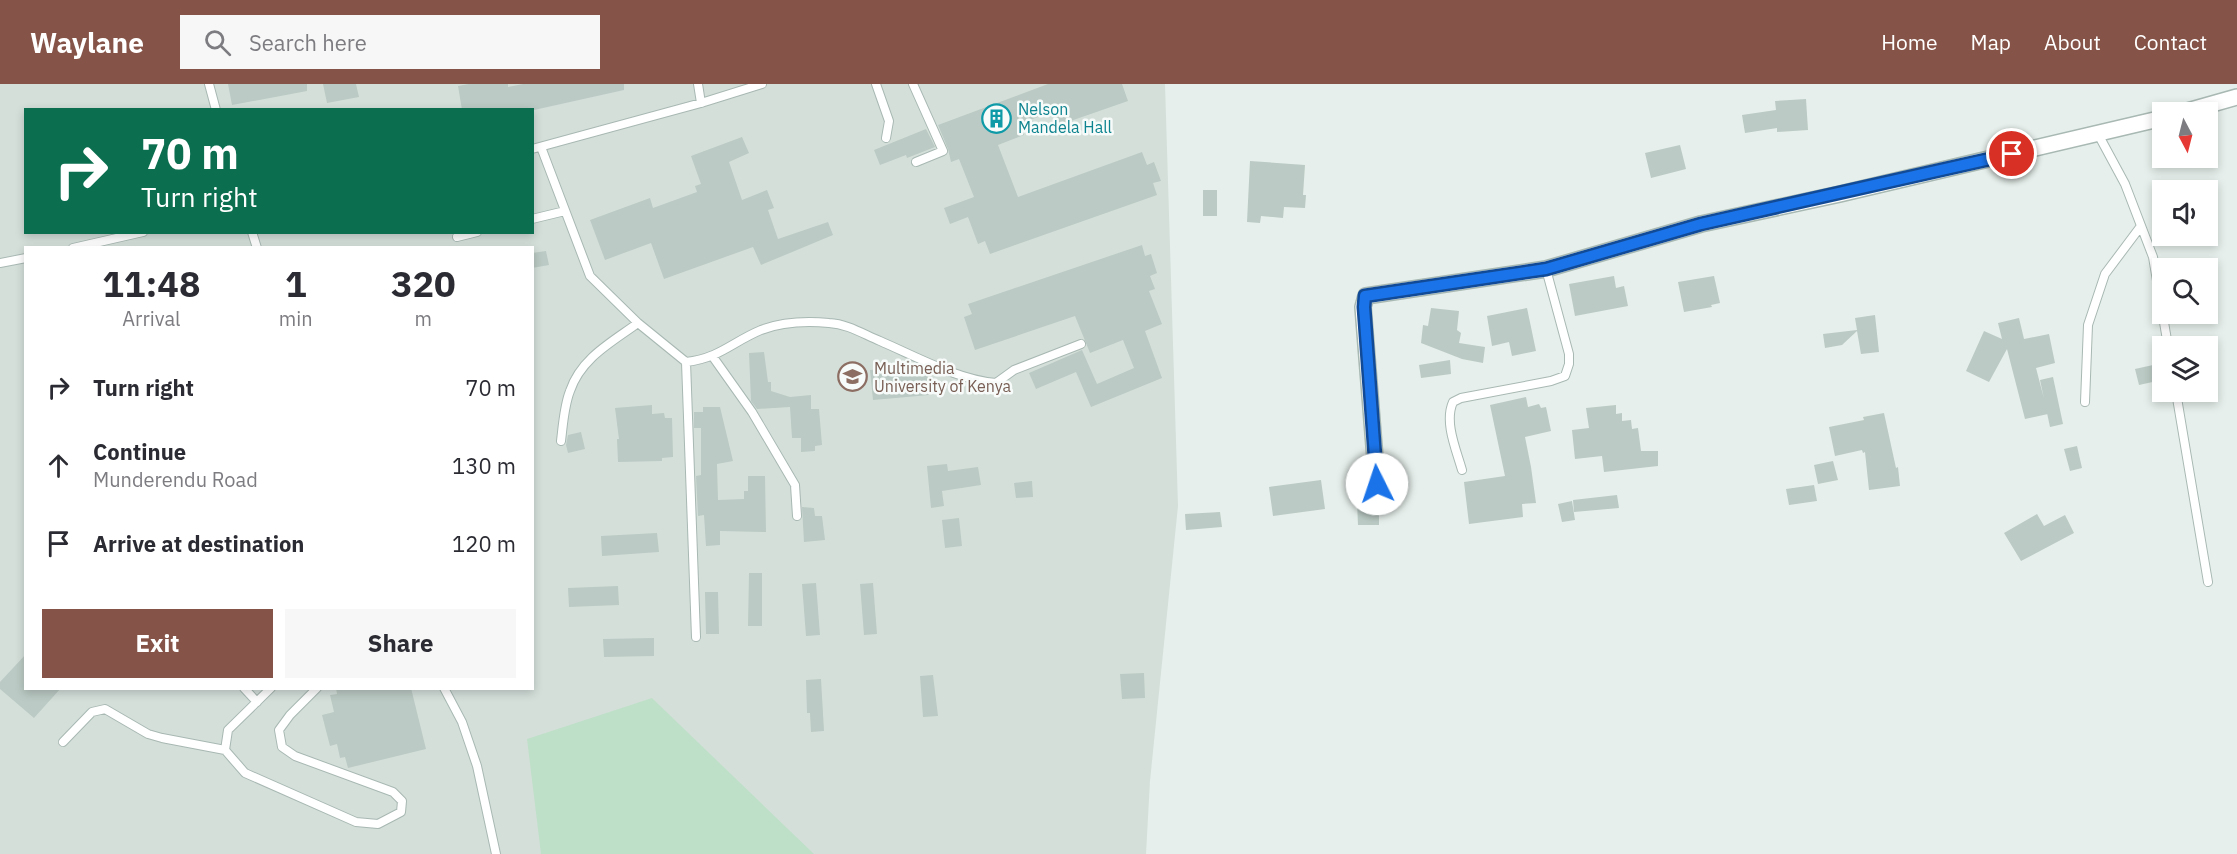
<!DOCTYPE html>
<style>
body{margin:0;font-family:"IBM Plex Sans",sans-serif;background:#f7f7f7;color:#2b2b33;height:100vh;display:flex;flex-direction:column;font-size:22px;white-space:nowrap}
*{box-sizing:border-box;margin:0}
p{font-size:20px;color:#7c7c81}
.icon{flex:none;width:33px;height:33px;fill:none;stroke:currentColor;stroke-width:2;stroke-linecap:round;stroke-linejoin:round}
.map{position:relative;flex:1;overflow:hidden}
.sheet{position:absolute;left:24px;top:162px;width:510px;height:444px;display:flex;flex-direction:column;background:#fff;border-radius:0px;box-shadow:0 3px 9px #0003}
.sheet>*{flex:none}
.top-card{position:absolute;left:24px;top:24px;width:510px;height:126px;border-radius:0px;box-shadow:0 3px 9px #0003;background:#0b6e4f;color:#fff;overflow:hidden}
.needle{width:39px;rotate:173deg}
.buttons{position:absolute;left:2152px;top:18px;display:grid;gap:12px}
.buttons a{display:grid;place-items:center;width:66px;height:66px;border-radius:0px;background:#fff;box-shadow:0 3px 9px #0003;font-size:30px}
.pin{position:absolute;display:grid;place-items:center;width:51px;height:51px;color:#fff;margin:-26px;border:3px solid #fff;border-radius:50%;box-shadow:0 2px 6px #0007}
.me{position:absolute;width:66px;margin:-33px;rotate:356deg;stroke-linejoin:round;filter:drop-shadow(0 0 4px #0008)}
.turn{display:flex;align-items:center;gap:21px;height:126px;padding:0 18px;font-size:27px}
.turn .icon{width:78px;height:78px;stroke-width:2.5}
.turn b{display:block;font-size:42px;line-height:51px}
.eta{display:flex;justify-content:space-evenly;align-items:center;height:102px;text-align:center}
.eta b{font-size:36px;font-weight:700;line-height:42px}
.action{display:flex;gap:12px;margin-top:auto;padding:12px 18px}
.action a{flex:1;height:69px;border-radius:0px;background:#855347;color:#fff;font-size:24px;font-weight:700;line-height:69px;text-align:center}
.action a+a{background:#f7f7f7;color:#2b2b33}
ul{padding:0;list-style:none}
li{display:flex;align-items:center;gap:18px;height:78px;padding:0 18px}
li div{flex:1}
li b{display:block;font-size:22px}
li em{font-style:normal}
header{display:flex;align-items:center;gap:36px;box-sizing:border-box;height:84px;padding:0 30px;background:#855347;color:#fff}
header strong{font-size:28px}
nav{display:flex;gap:33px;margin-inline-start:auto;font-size:21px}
.search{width:420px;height:54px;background:#f7f7f7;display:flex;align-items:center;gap:15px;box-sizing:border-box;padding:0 21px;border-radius:0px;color:#7c7c81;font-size:22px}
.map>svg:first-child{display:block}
.built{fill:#d4dfda;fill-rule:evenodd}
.green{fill:#bfe0c8}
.building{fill:#bbcac4}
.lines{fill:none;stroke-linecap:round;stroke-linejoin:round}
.lane-casing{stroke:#a8b8b2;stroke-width:10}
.street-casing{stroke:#a8b8b2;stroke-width:18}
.lane{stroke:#fff;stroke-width:8}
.street{stroke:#fff;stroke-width:15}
.route-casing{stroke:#114b97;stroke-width:15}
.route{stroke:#1a73e8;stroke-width:10}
.labels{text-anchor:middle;stroke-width:5;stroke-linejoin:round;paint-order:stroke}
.culture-label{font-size:16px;fill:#0d838f;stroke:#f7fbf9;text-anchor:start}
.education-label{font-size:16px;fill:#785e54;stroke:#f7fbf9;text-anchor:start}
</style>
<header>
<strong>Waylane</strong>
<div class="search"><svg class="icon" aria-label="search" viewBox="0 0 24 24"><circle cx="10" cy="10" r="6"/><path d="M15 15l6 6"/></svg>Search here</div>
<nav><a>Home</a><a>Map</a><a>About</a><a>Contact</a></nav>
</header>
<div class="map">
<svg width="2237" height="770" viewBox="0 0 2237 770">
<rect width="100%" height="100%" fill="#e6efeb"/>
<path class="built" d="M 0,0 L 1165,0 L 1178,422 L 1150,697 L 1146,770 L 0,770 ZM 26,26 L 532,26 L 532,148 L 26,148 ZM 26,164 L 532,164 L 532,604 L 26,604 Z"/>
<path class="green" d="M 652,614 L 814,770 L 541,770 L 527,655 Z"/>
<path class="building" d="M 228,0 L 307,0 L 307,7 L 232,21 Z
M 323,0 L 356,0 L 359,13 L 327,19 Z
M 469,0 L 508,0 L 508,3 L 523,0 L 624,0 L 624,6 L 534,26 L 462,26 L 458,2 Z
M 1048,0 L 1122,0 L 1128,17 L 1059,41 L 1054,27 L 1019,40 L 1024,51 L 998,61 L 1018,113 L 1142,68 L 1147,81 L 1154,78 L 1161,97 L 1153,99 L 1157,111 L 990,170 L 985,157 L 978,160 L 968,133 L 950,140 L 944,124 L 974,113 L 959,75 L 951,78 L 948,65 L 938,41 Z
M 1806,15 L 1808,46 L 1777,48 L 1777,44 L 1745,49 L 1742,31 L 1776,26 L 1775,17 Z
M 926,45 L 935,63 L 907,74 L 906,71 L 880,81 L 874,66 Z
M 742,53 L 749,69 L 729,78 L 742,116 L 767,106 L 774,124 L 768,126 L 778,155 L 828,138 L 833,151 L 761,181 L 753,163 L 664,195 L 651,159 L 605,176 L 590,136 L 650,114 L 653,124 L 697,108 L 695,102 L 701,100 L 691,72 Z
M 1680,61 L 1686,85 L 1651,94 L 1645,69 Z
M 1250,77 L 1305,81 L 1303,111 L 1306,111 L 1305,124 L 1284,123 L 1283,134 L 1261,132 L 1260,139 L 1247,138 Z
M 1203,106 L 1217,106 L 1217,132 L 1203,132 Z
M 1142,161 L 1145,172 L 1151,170 L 1157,189 L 1150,192 L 1155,205 L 1149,207 L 1162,240 L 1145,247 L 1162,294 L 1091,323 L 1076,288 L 1036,305 L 1029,289 L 1082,266 L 1097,300 L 1134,284 L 1123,256 L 1090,269 L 1075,232 L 975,266 L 964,233 L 972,230 L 968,220 Z
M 546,167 L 549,181 L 532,184 L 532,169 Z
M 1614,192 L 1616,204 L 1624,202 L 1628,222 L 1575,232 L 1569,200 Z
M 1714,192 L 1720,219 L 1711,221 L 1712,223 L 1684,228 L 1678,198 Z
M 1431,224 L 1459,227 L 1457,246 L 1461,249 L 1459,259 L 1485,263 L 1483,279 L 1462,275 L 1421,259 L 1423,241 L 1428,242 Z
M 1527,224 L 1536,267 L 1512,272 L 1509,258 L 1492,262 L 1487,232 Z
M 1875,231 L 1879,268 L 1861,270 L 1857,247 L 1842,261 L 1825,264 L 1823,250 L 1857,246 L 1855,234 Z
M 2019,234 L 2024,255 L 2049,250 L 2055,279 L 2036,284 L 2048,330 L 2025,335 L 2007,265 L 1989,298 L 1966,287 L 1984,247 L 2002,255 L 1998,239 Z
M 764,268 L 768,298 L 771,298 L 771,307 L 790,313 L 811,311 L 811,325 L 819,325 L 822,361 L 815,362 L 815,367 L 801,368 L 801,354 L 792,354 L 790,323 L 757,325 L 751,317 L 749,269 Z
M 1450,276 L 1451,290 L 1421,294 L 1419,281 Z
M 2153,281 L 2157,297 L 2139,301 L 2135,285 Z
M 920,282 L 927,285 L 929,311 L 873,316 L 870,286 Z
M 2053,293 L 2063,340 L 2050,343 L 2040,296 Z
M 1526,313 L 1528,323 L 1539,320 L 1541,324 L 1546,323 L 1551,347 L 1525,353 L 1531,383 L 1536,419 L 1522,420 L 1523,433 L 1469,440 L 1464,398 L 1505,392 L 1490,321 Z
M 652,321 L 652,330 L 664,329 L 665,334 L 672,334 L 673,373 L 662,374 L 662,377 L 618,378 L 617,355 L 619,355 L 615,324 Z
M 1616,321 L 1616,330 L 1622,329 L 1622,337 L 1631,336 L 1632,345 L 1638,344 L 1641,367 L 1658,367 L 1658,382 L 1604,388 L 1602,372 L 1575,375 L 1572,346 L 1589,344 L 1586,324 Z
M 703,323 L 720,323 L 733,377 L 717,380 L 718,416 L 744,415 L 744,407 L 748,407 L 748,392 L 765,392 L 766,448 L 720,447 L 720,461 L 706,462 L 704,431 L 698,432 L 696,392 L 701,391 L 701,344 L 694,344 L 694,328 L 703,328 Z
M 1884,329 L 1896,384 L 1898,383 L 1900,402 L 1869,406 L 1865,368 L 1863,369 L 1862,366 L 1835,372 L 1829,343 L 1864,336 L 1863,333 Z
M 581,348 L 585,365 L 568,369 L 566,361 L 568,351 Z
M 2077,362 L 2082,384 L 2070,387 L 2064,365 Z
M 1833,377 L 1838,396 L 1818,400 L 1814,381 Z
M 947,380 L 948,387 L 978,383 L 981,401 L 942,407 L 944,422 L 931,424 L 927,382 Z
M 1321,396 L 1325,425 L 1273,432 L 1269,403 Z
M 1032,397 L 1033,413 L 1016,414 L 1014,399 Z
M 1814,401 L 1817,417 L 1789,421 L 1786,405 Z
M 1617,411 L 1619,424 L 1574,428 L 1573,416 Z
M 1379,416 L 1379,441 L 1358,441 L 1357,417 Z
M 1572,417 L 1575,436 L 1562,438 L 1558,420 Z
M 802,423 L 814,424 L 815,432 L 822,432 L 825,456 L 804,458 Z
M 1220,428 L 1222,443 L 1186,446 L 1185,430 Z
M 2037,430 L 2044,442 L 2065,431 L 2074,449 L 2021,477 L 2004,449 Z
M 959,434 L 962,462 L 945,464 L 942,436 Z
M 657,449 L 659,468 L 602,472 L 601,452 Z
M 749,489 L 762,489 L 762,542 L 748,542 Z
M 816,499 L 820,551 L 806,552 L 802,500 Z
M 873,499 L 877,550 L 864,551 L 860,500 Z
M 618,502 L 619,521 L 569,523 L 568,504 Z
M 705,508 L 718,508 L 719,550 L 706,550 Z
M 654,554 L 654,572 L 604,573 L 603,555 Z
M 26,570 L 26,604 L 61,604 L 34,634 L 0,605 L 0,598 Z
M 1144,589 L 1145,614 L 1122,615 L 1120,590 Z
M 933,591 L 938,632 L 923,633 L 920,592 Z
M 821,595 L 824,647 L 811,648 L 810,629 L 807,629 L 806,596 Z
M 336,604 L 411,604 L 426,665 L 348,684 L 345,673 L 340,674 L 337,660 L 330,662 L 322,631 L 334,628 L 330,611 L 337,610 Z"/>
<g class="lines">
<defs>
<path id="lane" d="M 209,0 L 216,26
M 698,0 L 701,19
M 876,0 L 889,37 L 886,54
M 913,0 L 943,67 L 916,78
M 2098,50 L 2125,100 L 2153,173 L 2168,262
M 541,63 L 590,192 L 638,239 L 686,278 L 696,553
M 532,65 L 701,19 L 762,0
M 532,135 L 565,127
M 252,148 L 257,164
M 457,153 L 477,148
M 73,164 L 143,148
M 0,179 L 26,174
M 713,273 L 752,328 L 795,401 L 797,432
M 686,278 C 720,274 732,258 761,246 C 782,238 807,237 829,239 C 848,240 863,250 880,257 C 915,272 958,296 996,299 L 1014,286 L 1081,260
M 2176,308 L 2208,498
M 2085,318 L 2088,241 L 2105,190 L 2141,142
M 561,357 C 563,341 564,322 570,307 C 581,274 612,258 638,239
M 1462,386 C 1456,365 1444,338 1453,318 L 1461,314 L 1551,297 L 1565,292 L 1569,280 L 1569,270 L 1546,185
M 244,604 L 257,618
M 271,604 L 228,646 L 225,666 L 245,689 L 356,738 L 378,740 L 401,728 L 402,717 L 393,708 L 295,672 L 282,663 L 279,646 L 290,631 L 317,604
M 444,604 L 462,638 L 477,682 L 496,770
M 63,658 L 92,628 L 105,625 L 148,650 L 162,654 L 225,666"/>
<path id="street" d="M 2184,28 L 2237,13
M 1377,400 L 1363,223 L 1366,212 L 1546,185 L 1701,140 L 1840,110 L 2163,34"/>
</defs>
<use href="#lane" class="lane-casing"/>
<use href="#street" class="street-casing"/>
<use href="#lane" class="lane"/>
<use href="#street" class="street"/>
</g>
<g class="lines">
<defs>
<path id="route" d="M 1377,400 L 1364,223 L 1365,212 L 1546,185 L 1701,140 L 2012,70"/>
</defs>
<use href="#route" class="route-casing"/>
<use href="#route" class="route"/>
</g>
<defs>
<symbol id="building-ring" viewBox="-11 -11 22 22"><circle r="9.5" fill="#f7fbf9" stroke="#0f9aa8" stroke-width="1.5"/><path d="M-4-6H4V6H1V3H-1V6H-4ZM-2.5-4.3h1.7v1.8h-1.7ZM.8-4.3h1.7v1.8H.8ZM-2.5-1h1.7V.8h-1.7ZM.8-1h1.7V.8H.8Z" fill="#0f9aa8"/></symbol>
<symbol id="university-ring" viewBox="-11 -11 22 22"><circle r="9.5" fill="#f7fbf9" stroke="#8d6e63" stroke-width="1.5"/><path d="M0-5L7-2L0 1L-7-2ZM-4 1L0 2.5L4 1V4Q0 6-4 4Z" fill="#8d6e63"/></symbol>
</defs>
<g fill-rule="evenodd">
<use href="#building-ring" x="980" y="18" width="33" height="33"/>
<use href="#university-ring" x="836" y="276" width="33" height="33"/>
</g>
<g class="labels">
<g class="culture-label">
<text x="1018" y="31">Nelson<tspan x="1018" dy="18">Mandela Hall</tspan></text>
</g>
<g class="education-label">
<text x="874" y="290">Multimedia<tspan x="874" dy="18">University of Kenya</tspan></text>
</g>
</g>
</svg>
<div class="buttons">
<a><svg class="needle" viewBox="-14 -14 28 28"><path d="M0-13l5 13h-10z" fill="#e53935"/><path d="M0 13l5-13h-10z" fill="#7c7c81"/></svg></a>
<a><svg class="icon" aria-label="sound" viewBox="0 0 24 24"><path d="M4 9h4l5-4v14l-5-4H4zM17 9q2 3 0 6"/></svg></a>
<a><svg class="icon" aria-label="search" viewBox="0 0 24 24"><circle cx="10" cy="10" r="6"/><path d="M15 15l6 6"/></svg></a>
<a><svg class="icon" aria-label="layers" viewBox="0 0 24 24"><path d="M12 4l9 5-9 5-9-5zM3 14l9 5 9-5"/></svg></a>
</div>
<div class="pin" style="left:2012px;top:70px;background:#d93025"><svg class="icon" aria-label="arrive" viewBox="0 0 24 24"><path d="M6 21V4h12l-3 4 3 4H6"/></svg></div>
<svg class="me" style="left:1377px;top:400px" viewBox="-20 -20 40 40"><circle r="19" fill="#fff"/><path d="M0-13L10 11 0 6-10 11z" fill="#1a73e8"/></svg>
<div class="top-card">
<div class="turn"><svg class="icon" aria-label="right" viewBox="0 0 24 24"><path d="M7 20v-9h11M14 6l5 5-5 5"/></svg><div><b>70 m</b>Turn right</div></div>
</div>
<section class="sheet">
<div class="eta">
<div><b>11:48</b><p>Arrival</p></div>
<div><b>1</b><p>min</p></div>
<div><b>320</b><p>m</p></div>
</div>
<ul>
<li><svg class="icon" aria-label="right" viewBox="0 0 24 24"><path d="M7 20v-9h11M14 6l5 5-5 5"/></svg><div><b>Turn right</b></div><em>70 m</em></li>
<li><svg class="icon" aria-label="ahead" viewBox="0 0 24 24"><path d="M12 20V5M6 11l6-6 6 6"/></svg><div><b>Continue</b><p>Munderendu Road</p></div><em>130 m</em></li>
<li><svg class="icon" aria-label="arrive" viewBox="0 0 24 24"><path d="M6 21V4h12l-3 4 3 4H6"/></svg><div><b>Arrive at destination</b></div><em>120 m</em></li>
</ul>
<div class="action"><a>Exit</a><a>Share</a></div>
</section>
</div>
